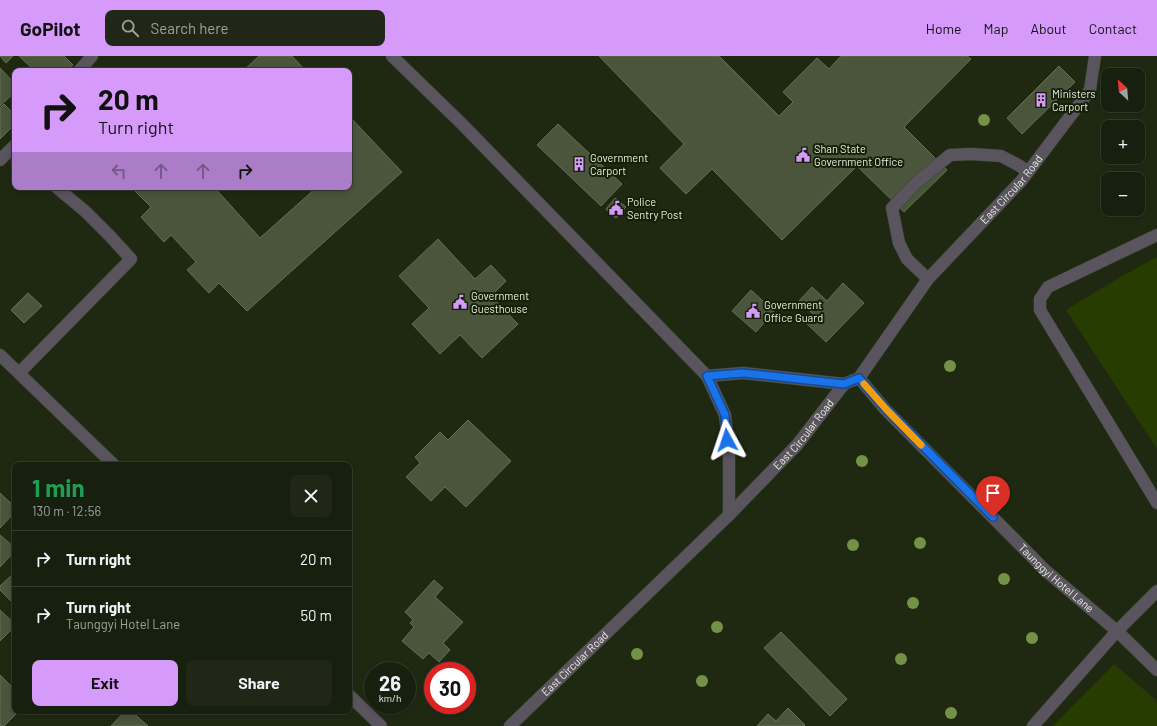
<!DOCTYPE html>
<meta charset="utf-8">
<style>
body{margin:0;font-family:Barlow,sans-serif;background:#202717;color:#f1f3f6;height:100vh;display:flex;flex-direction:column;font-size:15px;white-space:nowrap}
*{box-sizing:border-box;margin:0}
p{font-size:13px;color:#9ea29e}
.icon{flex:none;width:22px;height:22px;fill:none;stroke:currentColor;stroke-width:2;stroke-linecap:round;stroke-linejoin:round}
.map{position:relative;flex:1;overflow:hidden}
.sheet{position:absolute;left:12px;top:406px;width:340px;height:252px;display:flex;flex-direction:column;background:#171f0e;border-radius:8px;box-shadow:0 2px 6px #0003,0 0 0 1px #363d2e}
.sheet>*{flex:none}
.top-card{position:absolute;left:12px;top:12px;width:340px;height:122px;border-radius:8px;box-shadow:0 2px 6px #0003,0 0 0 1px #363d2e;background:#d69bfa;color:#111;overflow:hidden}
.needle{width:26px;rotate:334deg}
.controls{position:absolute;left:1101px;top:12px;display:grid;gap:8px}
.controls a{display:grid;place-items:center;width:44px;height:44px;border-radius:8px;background:#171f0e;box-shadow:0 2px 6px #0003,0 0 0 1px #363d2e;font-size:20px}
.speed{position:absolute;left:364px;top:606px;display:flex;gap:8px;font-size:20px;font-weight:700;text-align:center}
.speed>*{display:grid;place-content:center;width:52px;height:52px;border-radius:50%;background:#171f0e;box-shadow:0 2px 6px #0003,0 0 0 1px #363d2e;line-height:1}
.speed small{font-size:10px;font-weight:400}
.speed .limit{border:6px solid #d22;background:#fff;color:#111}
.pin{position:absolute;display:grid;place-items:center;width:34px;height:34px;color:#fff;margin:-41px -17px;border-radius:50% 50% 50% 0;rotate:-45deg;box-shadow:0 0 4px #0007}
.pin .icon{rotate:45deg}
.me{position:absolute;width:44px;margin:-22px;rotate:355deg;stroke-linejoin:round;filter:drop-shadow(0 0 3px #0008)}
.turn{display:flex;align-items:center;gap:14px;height:84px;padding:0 20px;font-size:18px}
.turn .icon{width:52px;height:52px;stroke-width:2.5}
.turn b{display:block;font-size:28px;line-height:34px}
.lanes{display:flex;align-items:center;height:38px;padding:0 20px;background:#0003;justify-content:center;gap:20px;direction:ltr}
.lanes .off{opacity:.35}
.round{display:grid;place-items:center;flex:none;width:42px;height:42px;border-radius:8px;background:#202717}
.headline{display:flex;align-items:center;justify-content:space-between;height:68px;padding:0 20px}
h1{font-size:24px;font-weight:700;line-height:30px;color:#1e9e55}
.action{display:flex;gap:8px;margin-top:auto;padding:8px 20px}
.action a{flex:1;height:46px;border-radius:8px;background:#d69bfa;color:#111;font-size:16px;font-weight:700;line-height:46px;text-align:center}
.action a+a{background:#202717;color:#f1f3f6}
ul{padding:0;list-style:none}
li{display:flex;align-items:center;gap:12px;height:56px;padding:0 20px;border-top:1px solid #363d2e}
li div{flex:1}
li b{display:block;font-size:15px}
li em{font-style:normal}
header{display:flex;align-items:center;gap:24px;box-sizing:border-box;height:56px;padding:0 20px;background:#d69bfa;color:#111}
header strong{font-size:19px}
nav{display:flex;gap:22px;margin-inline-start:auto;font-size:14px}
.search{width:280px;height:36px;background:#202717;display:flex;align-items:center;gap:10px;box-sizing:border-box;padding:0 14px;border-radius:8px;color:#9ea29e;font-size:15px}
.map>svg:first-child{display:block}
.green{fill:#273c00}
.building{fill:#4a553c;stroke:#646f55}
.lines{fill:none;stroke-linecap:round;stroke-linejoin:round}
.minor-casing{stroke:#3b442f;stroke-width:13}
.minor{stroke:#5a545e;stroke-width:12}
.tree{fill:#739245}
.route-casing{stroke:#114b97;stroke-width:10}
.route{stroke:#1a73e8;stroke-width:7}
.slow{stroke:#f59e0b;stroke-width:7}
.labels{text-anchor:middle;stroke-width:4;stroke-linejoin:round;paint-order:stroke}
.poi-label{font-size:11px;fill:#e6edde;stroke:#161f08;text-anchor:start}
.street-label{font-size:11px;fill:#e6edde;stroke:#161f08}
</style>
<header>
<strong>GoPilot</strong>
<div class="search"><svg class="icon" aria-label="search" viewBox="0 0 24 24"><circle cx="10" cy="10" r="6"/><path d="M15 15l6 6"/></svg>Search here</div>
<nav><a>Home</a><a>Map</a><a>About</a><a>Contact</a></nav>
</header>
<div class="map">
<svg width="1157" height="670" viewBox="0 0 1157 670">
<rect width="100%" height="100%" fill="#1f2912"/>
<path class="green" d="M 1157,201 L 1157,393 L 1066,254 L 1122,220 Z
M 1114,608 L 1157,645 L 1157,670 L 1053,670 Z"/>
<path class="building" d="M 0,0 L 13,0 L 6,7 Z
M 19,0 L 64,0 L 73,9 L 67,15 L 35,15 Z
M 259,0 L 292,0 L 306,15 L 243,15 Z
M 599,0 L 719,0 L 779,60 L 793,46 L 783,36 L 817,2 L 829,13 L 841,0 L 967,0 L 971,3 L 904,71 L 947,114 L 904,156 L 857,110 L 782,184 L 712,113 L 686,138 L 660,112 L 684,88 Z
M 1059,10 L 1075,26 L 1022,78 L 1007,62 Z
M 0,12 L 15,28 L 15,36 L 0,50 Z
M 4,48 L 15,59 L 15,68 L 0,83 L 0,52 Z
M 349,60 L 402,116 L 247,255 L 219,227 L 209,237 L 187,214 L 196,206 L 171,179 L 164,186 L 141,161 L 151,151 L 131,131 L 214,131 L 260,182 L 317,131 L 349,131 Z
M 558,68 L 622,128 L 601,150 L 537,89 Z
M 615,142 L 626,151 L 616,162 L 606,153 Z
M 438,183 L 475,223 L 491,209 L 506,225 L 491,240 L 518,268 L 482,302 L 460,279 L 440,298 L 412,268 L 429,252 L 399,220 Z
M 843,227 L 864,247 L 826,286 L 806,267 L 814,259 L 799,245 L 812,231 L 827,245 Z
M 751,234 L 774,255 L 756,276 L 732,255 Z
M 28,237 L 42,250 L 24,267 L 11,254 Z
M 468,364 L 511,405 L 466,451 L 445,431 L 431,445 L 406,421 L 420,407 L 415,401 L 440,376 L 448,384 Z
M 0,437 L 15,451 L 15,456 L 0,472 Z
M 0,479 L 15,492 L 15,495 L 0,511 Z
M 15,516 L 15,549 L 0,534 L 0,530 Z
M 434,524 L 443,532 L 435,541 L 463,566 L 443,587 L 450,594 L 439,606 L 429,597 L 423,603 L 402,585 L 414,571 L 410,567 L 413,564 L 405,556 Z
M 0,554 L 15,568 L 15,570 L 0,585 Z
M 781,576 L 847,643 L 830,660 L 764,592 Z
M 0,619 L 15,634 L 15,655 L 19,655 L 4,670 L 0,670 Z
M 788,652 L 805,669 L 804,670 L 757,670 L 768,658 L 776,665 Z
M 125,655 L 131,655 L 148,670 L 111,670 Z"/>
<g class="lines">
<defs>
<g id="minor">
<path d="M 392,0 L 462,68 L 707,320 L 743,317 L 844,328"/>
<path d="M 79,15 L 92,0"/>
<path d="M 0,104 L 15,89"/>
<path d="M 1157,179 L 1048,231 L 1040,243 L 1040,254 L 1157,447"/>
<path d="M 928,223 L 907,203 L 899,187 L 892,152 L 917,126 L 950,99 L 971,98 L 1001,100 L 1020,110 L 1028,116"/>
<path d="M 0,299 L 114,409"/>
<path d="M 19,317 L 131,203 L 109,179 L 86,156 L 56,131"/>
<path d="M 707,320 L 725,359 L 729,396 L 729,459"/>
<path id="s1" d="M 859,322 L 885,353 L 1046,515 L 1117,575 L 1157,614"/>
<path d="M 349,639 L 381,670"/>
<path id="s2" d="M 510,670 L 729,459 L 797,389 L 844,328 L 859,322 L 928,223 L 1022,124 L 1090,34 L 1095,0"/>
<path d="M 1033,670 L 1117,575 L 1157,535"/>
</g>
</defs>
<use href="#minor" class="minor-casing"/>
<use href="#minor" class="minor"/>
</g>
<g class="tree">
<circle cx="984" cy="64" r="6"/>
<circle cx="950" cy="310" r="6"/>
<circle cx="862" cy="405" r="6"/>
<circle cx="920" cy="487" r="6"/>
<circle cx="853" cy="489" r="6"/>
<circle cx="1004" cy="523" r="6"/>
<circle cx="913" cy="547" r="6"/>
<circle cx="717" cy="571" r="6"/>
<circle cx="1032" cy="582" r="6"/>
<circle cx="637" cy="598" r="6"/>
<circle cx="901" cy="603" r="6"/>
<circle cx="702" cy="625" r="6"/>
<circle cx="951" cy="657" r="6"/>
</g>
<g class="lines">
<defs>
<path id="route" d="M 727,384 L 725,359 L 707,320 L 743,317 L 844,328 L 859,322 L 886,353 L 993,461"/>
</defs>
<use href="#route" class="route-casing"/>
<use href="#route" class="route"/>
<path class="slow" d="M 864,328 L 886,353 L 921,389"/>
</g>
<defs>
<symbol id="building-bare" viewBox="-9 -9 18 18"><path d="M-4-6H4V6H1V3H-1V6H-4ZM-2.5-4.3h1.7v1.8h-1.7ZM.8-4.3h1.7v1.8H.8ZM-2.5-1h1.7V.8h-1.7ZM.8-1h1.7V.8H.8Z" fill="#d69bfa" stroke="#161f08" stroke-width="2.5" paint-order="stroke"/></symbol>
<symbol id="civic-bare" viewBox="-9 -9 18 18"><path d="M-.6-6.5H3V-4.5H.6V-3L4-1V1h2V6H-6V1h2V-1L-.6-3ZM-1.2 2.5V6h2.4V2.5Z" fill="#d69bfa" stroke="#161f08" stroke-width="2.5" paint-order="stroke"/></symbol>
</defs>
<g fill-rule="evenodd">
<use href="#building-bare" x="1031" y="34" width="20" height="20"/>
<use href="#civic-bare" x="793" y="89" width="20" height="20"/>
<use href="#building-bare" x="569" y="98" width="20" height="20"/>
<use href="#civic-bare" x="606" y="142" width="20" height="20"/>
<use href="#civic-bare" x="450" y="236" width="20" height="20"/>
<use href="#civic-bare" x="743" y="245" width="20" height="20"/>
</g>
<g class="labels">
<g class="poi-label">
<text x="1052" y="42">Ministers<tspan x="1052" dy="13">Carport</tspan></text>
<text x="814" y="97">Shan State<tspan x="814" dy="13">Government Office</tspan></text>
<text x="590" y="106">Government<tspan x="590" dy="13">Carport</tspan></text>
<text x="627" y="150">Police<tspan x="627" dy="13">Sentry Post</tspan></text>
<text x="471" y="244">Government<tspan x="471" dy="13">Guesthouse</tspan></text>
<text x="764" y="253">Government<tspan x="764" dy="13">Office Guard</tspan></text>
</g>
<g class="street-label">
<text dy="4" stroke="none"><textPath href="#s2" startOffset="738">East Circular Road</textPath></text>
<text dy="4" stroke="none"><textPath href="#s2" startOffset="414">East Circular Road</textPath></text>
<text dy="4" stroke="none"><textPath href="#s1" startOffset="281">Taunggyi Hotel Lane</textPath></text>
<text dy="4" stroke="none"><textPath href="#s2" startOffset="90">East Circular Road</textPath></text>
</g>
</g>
</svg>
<div class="controls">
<a><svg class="needle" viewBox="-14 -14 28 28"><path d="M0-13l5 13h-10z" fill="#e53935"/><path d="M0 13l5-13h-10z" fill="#9ea29e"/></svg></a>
<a>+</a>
<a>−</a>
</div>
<div class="speed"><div>26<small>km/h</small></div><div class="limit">30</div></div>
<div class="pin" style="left:993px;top:461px;background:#d93025"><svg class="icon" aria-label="arrive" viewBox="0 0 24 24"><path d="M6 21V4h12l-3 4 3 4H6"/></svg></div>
<svg class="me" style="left:727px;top:384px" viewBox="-20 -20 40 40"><path d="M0-17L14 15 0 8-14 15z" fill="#1a73e8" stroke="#fff" stroke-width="4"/></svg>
<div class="top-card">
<div class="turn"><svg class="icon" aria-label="right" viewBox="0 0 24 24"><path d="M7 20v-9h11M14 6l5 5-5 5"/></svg><div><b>20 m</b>Turn right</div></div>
<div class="lanes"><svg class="icon off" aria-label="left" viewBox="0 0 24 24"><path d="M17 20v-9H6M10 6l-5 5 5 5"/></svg><svg class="icon off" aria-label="ahead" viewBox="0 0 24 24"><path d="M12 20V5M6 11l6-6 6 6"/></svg><svg class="icon off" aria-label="ahead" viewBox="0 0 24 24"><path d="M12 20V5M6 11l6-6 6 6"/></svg><svg class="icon" aria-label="right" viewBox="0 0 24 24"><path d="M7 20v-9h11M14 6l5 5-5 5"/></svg></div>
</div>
<section class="sheet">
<div class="headline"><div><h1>1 min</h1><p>130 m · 12:56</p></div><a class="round"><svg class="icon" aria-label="close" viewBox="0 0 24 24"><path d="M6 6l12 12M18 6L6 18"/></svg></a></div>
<ul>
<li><svg class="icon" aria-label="right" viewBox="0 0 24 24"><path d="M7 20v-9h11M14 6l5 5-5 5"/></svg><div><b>Turn right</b></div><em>20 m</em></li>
<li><svg class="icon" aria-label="right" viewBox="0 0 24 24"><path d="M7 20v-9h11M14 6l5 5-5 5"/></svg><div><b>Turn right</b><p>Taunggyi Hotel Lane</p></div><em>50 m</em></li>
</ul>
<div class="action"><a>Exit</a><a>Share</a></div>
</section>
</div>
